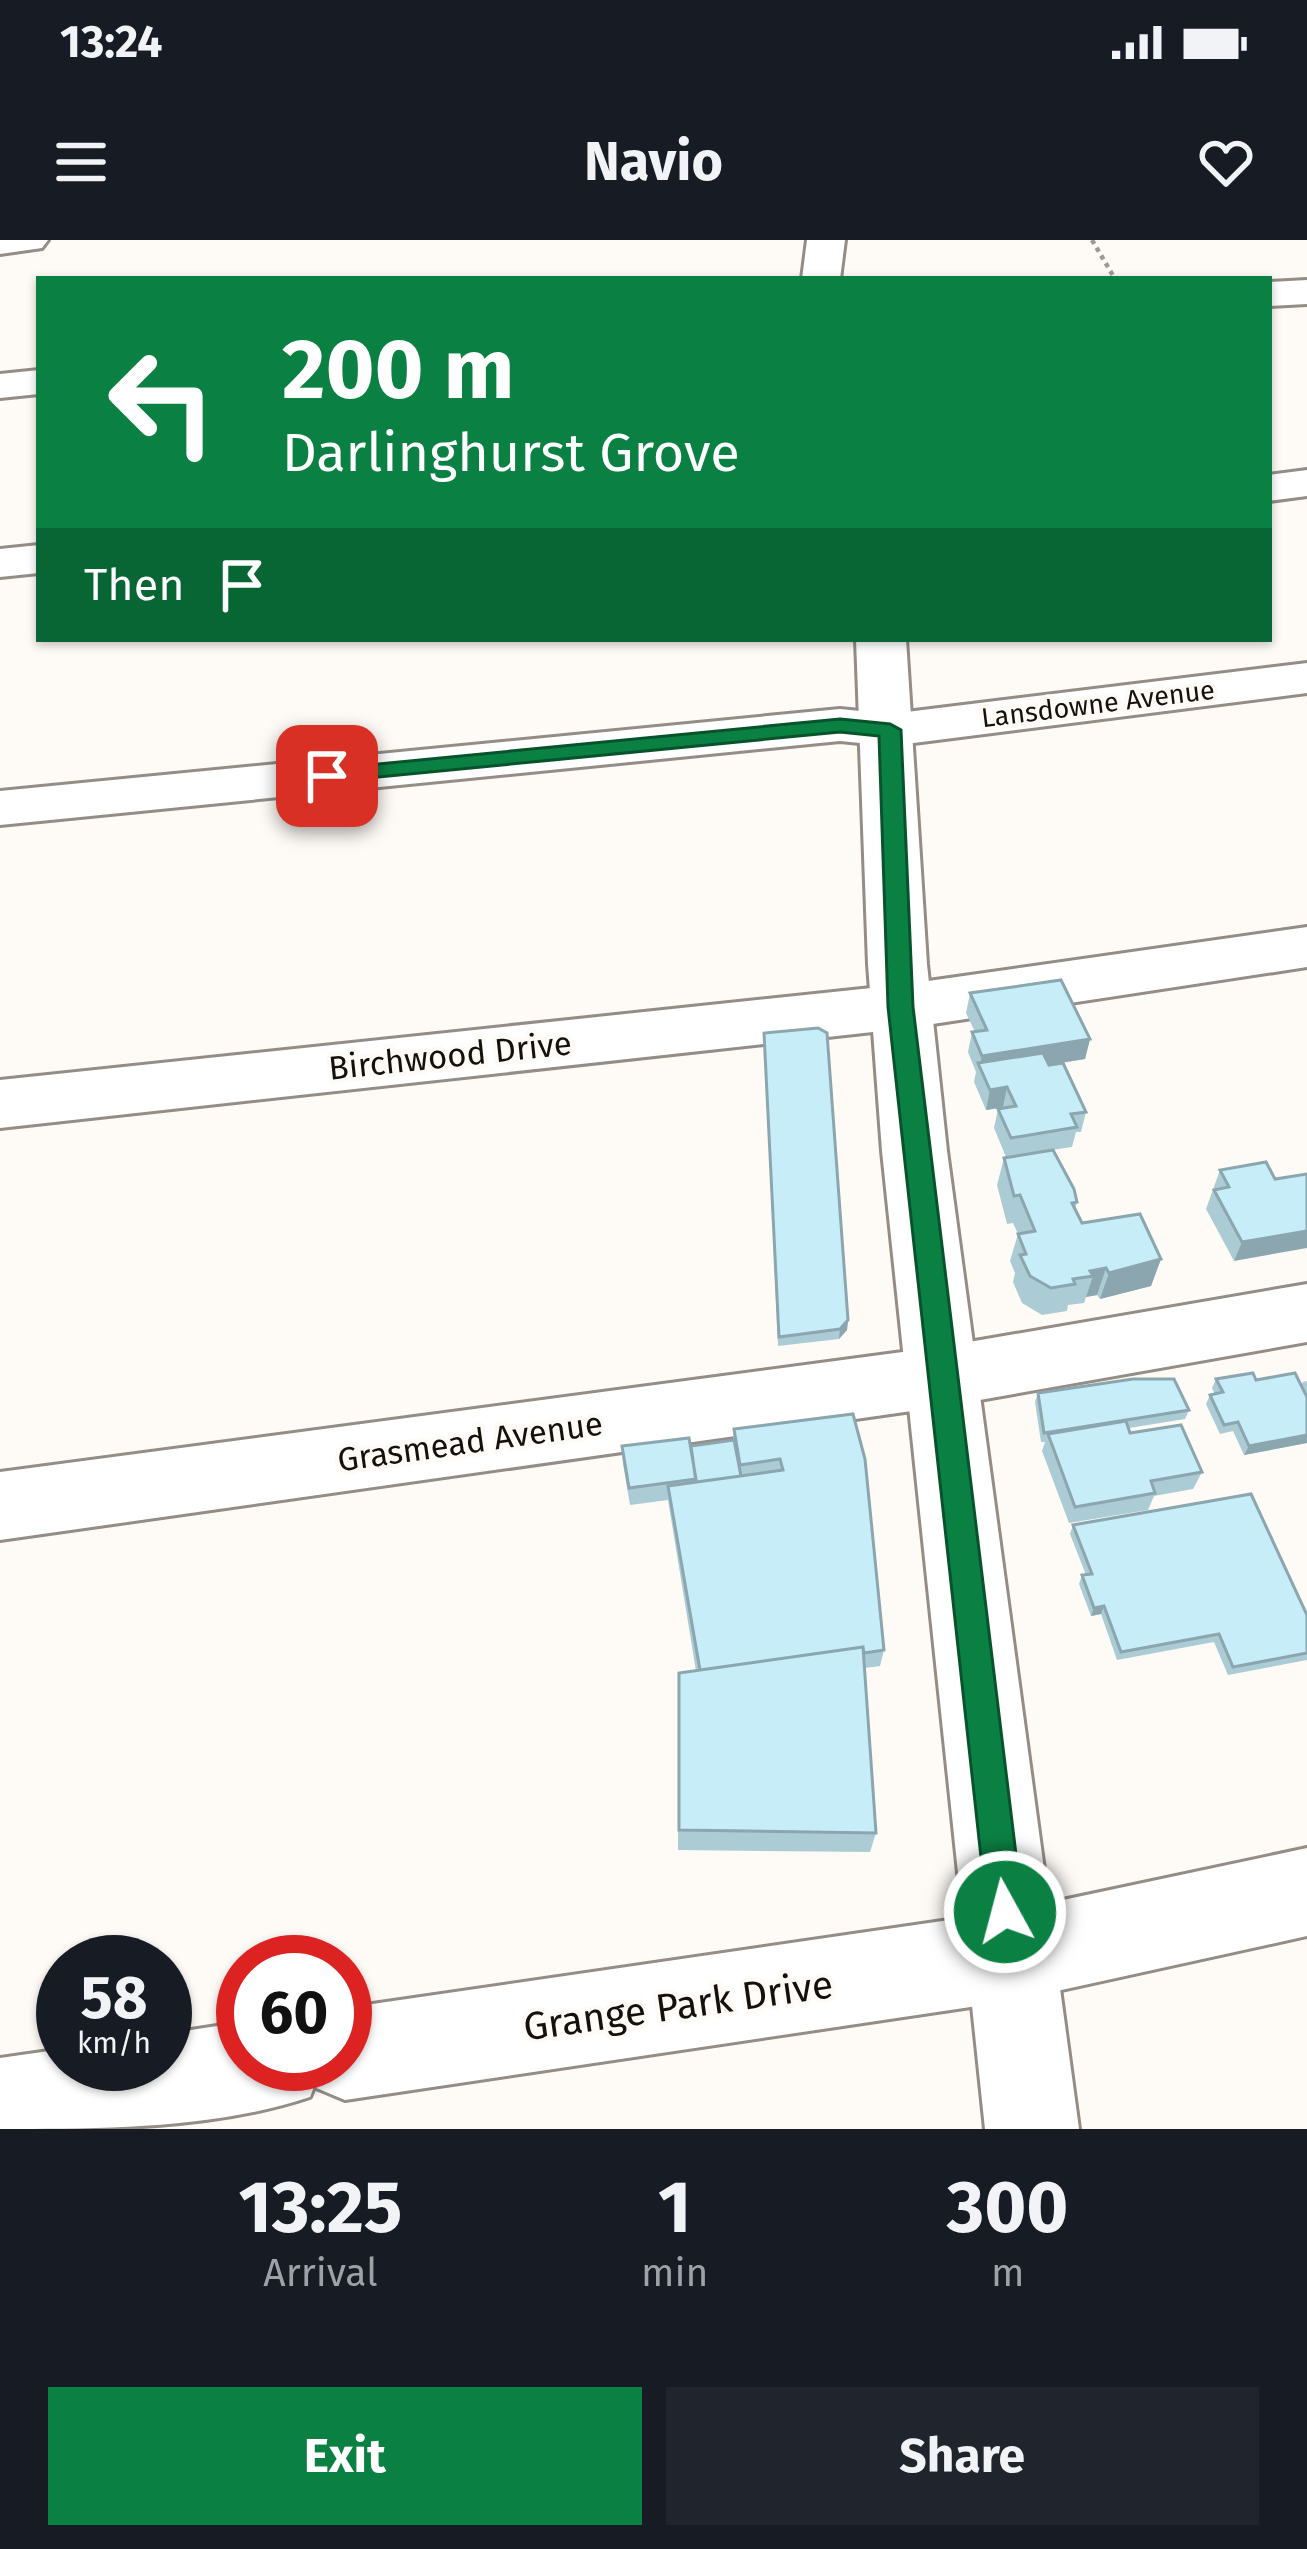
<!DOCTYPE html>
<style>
body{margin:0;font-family:"Fira Sans",sans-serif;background:#20242c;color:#f1f3f6;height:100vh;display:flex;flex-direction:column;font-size:45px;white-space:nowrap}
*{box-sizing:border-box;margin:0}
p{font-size:39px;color:#9ea1a6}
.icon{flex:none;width:66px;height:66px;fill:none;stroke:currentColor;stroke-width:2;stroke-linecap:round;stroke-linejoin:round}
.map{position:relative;height:1889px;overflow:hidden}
.details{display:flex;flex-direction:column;background:#171b24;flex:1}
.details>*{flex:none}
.banner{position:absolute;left:36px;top:36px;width:1236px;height:366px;border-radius:0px;box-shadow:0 3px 9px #0004;background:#0b8043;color:#fff;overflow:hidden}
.speed{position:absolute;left:36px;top:1695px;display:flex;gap:24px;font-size:60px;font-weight:700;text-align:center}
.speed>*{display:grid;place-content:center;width:156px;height:156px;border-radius:50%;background:#171b24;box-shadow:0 3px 9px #0004;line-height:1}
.speed small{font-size:30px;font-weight:400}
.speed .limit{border:18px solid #d22;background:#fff;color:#111}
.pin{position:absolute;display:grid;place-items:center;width:102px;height:102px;color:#fff;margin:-51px;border-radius:24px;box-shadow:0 6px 18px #0006}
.me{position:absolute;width:132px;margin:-66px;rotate:353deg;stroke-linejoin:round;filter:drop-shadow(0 0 9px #0008)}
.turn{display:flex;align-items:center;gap:42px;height:252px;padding:0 48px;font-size:54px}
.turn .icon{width:156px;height:156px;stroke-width:2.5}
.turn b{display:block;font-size:84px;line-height:102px}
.then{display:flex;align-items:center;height:114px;padding:0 48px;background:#0003;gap:24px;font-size:45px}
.eta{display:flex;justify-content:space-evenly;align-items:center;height:204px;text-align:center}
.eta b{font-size:72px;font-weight:700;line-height:84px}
.cta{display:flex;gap:24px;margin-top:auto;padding:24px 48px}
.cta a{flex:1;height:138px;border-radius:0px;background:#0b8043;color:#fff;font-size:48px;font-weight:700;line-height:138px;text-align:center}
.cta a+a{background:#20242c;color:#f1f3f6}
.status{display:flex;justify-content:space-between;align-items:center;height:84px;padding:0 60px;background:#171b24;direction:ltr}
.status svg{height:33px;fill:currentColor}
header{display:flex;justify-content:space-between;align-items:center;height:156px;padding:0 48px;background:#171b24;font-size:54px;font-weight:700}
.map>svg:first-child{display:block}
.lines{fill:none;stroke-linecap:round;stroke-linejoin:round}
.minor-casing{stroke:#948c85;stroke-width:6}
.major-casing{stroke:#948c85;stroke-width:6}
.path{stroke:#9d9a96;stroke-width:4.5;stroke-dasharray:4.5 4.5;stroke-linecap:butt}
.minor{fill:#fff;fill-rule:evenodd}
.major{fill:#fff;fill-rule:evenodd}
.wall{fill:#abccd5}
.shaded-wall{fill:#8ba6ae}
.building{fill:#c7edf8;stroke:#8ba6ae;stroke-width:3}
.route{fill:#0b8043;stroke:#07532c;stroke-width:3}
.labels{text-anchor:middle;stroke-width:9;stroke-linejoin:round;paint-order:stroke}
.far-street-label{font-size:27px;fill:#13100e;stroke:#fefbf7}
.street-label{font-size:33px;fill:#13100e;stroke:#fefbf7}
.near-street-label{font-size:39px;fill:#13100e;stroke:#fefbf7}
</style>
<div class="status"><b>13:24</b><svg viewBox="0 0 49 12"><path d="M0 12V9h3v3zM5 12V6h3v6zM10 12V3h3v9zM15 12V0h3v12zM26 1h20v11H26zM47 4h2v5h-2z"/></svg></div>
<header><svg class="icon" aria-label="menu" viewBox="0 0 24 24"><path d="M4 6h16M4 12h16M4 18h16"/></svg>Navio<svg class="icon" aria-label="heart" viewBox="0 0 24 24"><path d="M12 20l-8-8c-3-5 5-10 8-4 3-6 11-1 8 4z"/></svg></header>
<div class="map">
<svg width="1307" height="1889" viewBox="0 0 1307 1889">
<rect width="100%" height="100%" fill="#fefbf7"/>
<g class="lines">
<defs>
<path id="minor" d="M 0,0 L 48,0 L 42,8 L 0,14 Z
M 1307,40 L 1307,64 L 1269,66 L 1269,42 Z
M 39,130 L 39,154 L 0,158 L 0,134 Z
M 1307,230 L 1307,256 L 1269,261 L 1269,235 Z
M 39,305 L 39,333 L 0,337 L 0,309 Z
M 1307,423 L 1307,453 L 890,506 L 840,501 L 0,585 L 0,551 L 840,469 L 890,474 Z
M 1307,687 L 1307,727 L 900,789 L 0,888 L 0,840 L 900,745 Z
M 1307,1044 L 1307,1102 L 940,1167 L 0,1300 L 0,1232 L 940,1107 Z
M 1307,1608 L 1307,1696 L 1011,1761 L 345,1860 L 314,1847 L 310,1857 C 214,1889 102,1889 0,1889 L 0,1818 L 63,1809 L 63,1824 L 165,1824 L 165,1794 L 243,1782 L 243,1824 L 345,1824 L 345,1768 L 1011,1671 Z"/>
<path id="major" d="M 807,0 L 845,0 L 840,39 L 802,39 Z
M 856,399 L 906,399 L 927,724 L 947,911 L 1079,1889 L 985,1889 L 882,911 L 868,724 Z"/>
</defs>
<use href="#minor" class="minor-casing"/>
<use href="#major" class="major-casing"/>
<path class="path" d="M 1092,0 L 1115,39"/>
<use href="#minor" class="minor"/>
<use href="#major" class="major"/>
</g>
<path class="wall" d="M 970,753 L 1090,799 L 1085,819 L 1049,825 L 1086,872 L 1081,892 L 1076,892 L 1072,907 L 1006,917 L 994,888 L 998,869 L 1003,868 L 986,870 L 974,842 L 976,832 L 968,812 L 972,792 L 975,792 L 966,773 Z
M 764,793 L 848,1080 L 847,1090 L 839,1099 L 778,1106 Z
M 1004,918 L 1077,962 L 1075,969 L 1082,983 L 1161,1019 L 1151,1046 L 1100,1059 L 1097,1055 L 1086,1057 L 1084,1063 L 1068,1065 L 1067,1071 L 1042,1075 L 1022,1063 L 1013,1042 L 1015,1033 L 1010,1021 L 1018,994 L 1013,983 L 1007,984 L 997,945 Z
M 1220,930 L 1275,939 L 1234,1021 L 1206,969 Z
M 1216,1139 L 1301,1145 L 1303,1142 L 1307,1141 L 1307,1203 L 1244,1215 L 1233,1191 L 1220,1194 L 1206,1164 L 1210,1155 L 1215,1154 L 1212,1148 Z
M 1038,1153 L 1189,1170 L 1185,1179 L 1129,1188 L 1130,1193 L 1202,1232 L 1193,1249 L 1154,1256 L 1148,1270 L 1069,1283 L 1042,1211 L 1045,1202 L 1041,1202 L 1035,1162 Z
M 853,1174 L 884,1410 L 880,1426 L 865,1428 L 876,1593 L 870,1612 L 678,1610 L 679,1433 L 696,1431 L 668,1260 L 630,1265 L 623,1224 L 622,1206 L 691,1206 L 733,1200 L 734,1189 Z
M 1073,1285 L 1307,1375 L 1307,1420 L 1228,1435 L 1214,1402 L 1117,1420 L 1101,1374 L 1091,1376 L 1079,1344 L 1082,1335 L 1086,1335 L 1070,1294 Z"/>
<path class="shaded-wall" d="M 1090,799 L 1085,819 L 984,835 L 980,826 L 982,816 Z
M 1007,847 L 1003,867 L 986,870 L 990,850 Z
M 1307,991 L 1307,1008 L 1234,1021 L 1242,1002 Z
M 1161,1019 L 1151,1046 L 1100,1059 L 1109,1033 Z
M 1106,1028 L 1097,1055 L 1086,1057 L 1093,1036 L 1090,1031 Z
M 848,1080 L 847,1090 L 839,1099 L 840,1089 Z
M 1307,1195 L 1307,1203 L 1244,1215 L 1249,1206 Z
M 1104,1366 L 1101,1374 L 1091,1376 L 1094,1368 Z"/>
<path class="building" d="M 1061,740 L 1090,799 L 982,816 L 972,792 L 987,790 L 970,753 Z
M 818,788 L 827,793 L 848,1080 L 840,1089 L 779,1097 L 764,793 Z
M 1043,813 L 1049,825 L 1063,823 L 1086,872 L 1071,874 L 1077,887 L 1011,898 L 998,869 L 1016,866 L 1007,847 L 990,850 L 978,823 Z
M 1053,910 L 1074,949 L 1077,962 L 1072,963 L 1082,983 L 1140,974 L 1161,1019 L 1109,1033 L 1106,1028 L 1090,1031 L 1093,1036 L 1073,1039 L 1075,1044 L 1051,1048 L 1030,1036 L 1020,1015 L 1026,1014 L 1018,994 L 1035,991 L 1020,955 L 1014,956 L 1004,918 Z
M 1266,922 L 1275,939 L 1307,934 L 1307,991 L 1242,1002 L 1214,950 L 1229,947 L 1220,930 Z
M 1253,1133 L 1256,1140 L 1295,1133 L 1307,1157 L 1307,1195 L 1249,1206 L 1238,1182 L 1224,1185 L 1210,1155 L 1223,1152 L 1216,1139 Z
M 1133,1139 L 1174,1139 L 1189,1170 L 1044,1193 L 1038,1153 Z
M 853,1174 L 865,1219 L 884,1410 L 864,1413 L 863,1407 L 700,1430 L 668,1246 L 783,1230 L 780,1219 L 740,1225 L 734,1189 Z
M 1126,1181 L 1130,1193 L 1181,1185 L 1202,1232 L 1151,1241 L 1155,1253 L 1075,1267 L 1048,1194 Z
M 689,1198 L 696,1239 L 629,1248 L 622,1206 Z
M 734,1200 L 741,1236 L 696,1242 L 691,1206 Z
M 1251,1254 L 1307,1375 L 1307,1413 L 1233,1427 L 1219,1394 L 1121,1412 L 1104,1366 L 1094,1368 L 1082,1335 L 1092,1334 L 1073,1285 Z
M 863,1407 L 876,1593 L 679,1590 L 679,1433 Z"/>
<path class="route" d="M 840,479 L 890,484 L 901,490 L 913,767 L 1023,1672 L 1018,1685 L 1005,1690 L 992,1685 L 987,1672 L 888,767 L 879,496 L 840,492 L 327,542 L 316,536 L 327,529 Z"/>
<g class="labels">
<g class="far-street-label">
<text transform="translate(1098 464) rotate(-7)" y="9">Lansdowne Avenue</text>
</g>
<g class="street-label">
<text transform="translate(450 815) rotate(-6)" y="12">Birchwood Drive</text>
<text transform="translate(470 1201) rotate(-8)" y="12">Grasmead Avenue</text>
</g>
<g class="near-street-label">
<text transform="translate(678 1765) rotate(-8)" y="14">Grange Park Drive</text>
</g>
</g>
</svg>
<div class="speed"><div>58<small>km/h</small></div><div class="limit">60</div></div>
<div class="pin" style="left:327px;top:536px;background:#d93025"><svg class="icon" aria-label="arrive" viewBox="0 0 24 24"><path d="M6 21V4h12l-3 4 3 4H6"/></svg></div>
<svg class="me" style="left:1005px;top:1672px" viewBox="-20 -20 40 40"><circle r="17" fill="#0b8043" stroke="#fff" stroke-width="3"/><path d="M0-11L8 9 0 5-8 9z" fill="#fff"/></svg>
<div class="banner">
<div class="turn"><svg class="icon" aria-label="left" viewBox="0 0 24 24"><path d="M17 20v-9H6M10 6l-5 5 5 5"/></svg><div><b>200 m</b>Darlinghurst Grove</div></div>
<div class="then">Then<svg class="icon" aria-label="arrive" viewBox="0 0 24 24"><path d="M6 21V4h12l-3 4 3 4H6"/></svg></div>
</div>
</div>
<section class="details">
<div class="eta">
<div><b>13:25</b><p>Arrival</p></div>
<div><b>1</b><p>min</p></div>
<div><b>300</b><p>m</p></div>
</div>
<div class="cta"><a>Exit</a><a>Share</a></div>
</section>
